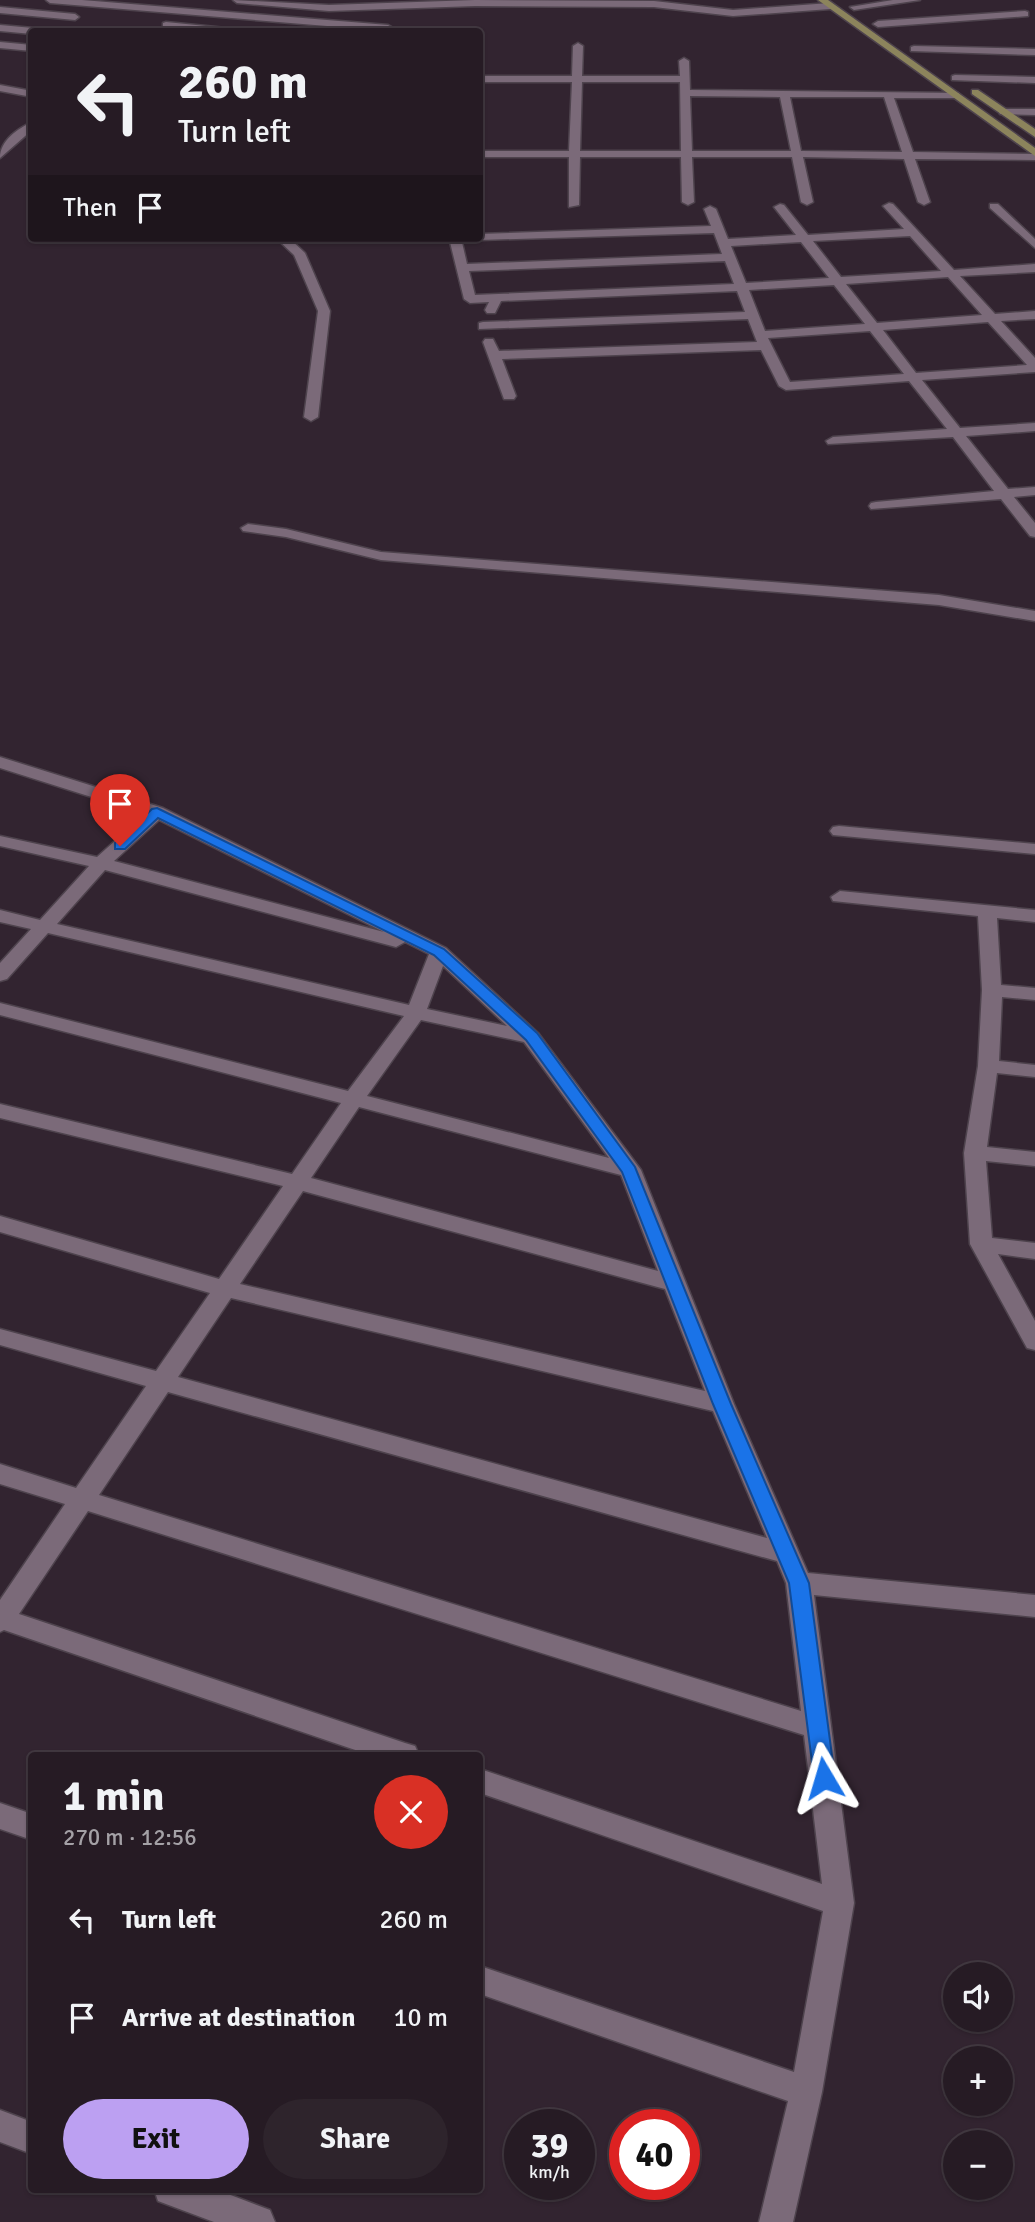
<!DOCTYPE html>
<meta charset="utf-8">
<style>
body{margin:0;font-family:Signika,sans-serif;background:#2e242c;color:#f1f3f6;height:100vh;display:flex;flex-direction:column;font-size:26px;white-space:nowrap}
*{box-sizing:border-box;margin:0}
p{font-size:23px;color:#a4a1a6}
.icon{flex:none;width:38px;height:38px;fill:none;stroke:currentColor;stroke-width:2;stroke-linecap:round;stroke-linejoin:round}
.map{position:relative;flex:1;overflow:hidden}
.details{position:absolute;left:28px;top:1752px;width:455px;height:441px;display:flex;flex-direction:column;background:#261b24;border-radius:7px;box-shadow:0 2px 5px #0004,0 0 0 2px #423941}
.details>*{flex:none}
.guide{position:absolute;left:28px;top:28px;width:455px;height:214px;border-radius:7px;box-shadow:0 2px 5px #0004,0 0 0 2px #423941;background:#261b24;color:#f1f3f6;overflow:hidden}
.tools{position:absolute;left:943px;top:1962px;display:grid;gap:14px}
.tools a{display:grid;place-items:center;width:70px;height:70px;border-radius:50%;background:#261b24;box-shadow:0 2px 5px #0004,0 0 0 2px #423941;font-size:35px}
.speed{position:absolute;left:504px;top:2109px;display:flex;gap:14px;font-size:35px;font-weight:700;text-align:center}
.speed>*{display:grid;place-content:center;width:91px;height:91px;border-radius:50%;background:#261b24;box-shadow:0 2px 5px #0004,0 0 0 2px #423941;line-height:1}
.speed small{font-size:18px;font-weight:400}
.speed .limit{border:10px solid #d22;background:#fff;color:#111}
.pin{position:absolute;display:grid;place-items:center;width:60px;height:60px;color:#fff;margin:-72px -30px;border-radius:50% 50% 50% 0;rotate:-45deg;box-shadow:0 0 7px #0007}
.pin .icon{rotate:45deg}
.me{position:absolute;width:77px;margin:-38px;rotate:353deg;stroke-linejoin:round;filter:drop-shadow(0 0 5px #0008)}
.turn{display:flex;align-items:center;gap:24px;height:147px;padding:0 35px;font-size:32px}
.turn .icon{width:91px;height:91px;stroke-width:2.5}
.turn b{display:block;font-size:49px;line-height:60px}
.then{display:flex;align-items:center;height:66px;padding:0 35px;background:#0003;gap:14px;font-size:26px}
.round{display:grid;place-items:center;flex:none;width:74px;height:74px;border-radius:37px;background:#2e242c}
.summary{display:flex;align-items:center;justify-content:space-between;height:119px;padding:0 35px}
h1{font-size:42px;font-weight:800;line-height:52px}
.action{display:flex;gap:14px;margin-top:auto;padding:14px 35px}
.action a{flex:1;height:80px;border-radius:42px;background:#bca0f2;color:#111;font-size:28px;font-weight:800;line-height:80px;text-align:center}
.action a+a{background:#2e242c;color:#f1f3f6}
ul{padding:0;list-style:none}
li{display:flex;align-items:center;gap:21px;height:98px;padding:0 35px}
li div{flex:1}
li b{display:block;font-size:26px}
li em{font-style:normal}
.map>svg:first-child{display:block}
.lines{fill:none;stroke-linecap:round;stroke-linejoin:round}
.minor-casing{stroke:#4e434d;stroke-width:3}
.major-casing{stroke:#4e434d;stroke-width:3}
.minor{fill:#7b6a79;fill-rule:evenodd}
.major{fill:#8c845c;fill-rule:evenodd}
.route{fill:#1a73e8;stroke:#114b97;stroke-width:2}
</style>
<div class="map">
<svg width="1035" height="2222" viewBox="0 0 1035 2222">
<rect width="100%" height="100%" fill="#322430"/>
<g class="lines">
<defs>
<path id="minor" d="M 46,0 L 82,0 L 388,25 L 393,28 L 388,31 L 50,3 Z
M 233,0 L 329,5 L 475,0 L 654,1 L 733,10 L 830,3 L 834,6 L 830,9 L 733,16 L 654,7 L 475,6 L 329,11 L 237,3 Z
M 893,0 L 920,0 L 854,10 L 850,7 Z
M 0,7 L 75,14 L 79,17 L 75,20 L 0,13 Z
M 1025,11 L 1028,12 L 1028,16 L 878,27 L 873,24 L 878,21 Z
M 166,22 L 236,29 L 240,32 L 204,32 L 163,27 L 163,23 Z
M 0,25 L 44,29 L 48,32 L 32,34 L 0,31 Z
M 0,42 L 32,45 L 32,51 L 0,48 Z
M 578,43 L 583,46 L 582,76 L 680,76 L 679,61 L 684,58 L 689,61 L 690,90 L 958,93 L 960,95 L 955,98 L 894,98 L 913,152 L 1035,154 L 1035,160 L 915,159 L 930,202 L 924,205 L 918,202 L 904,159 L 803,157 L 813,202 L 807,205 L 801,202 L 792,157 L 692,157 L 694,202 L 688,205 L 682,202 L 681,157 L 580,157 L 579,205 L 569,207 L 569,157 L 480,157 L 480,151 L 569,151 L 572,82 L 480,82 L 480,76 L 572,76 L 573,46 ZM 582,82 L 680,82 L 681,151 L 580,151 ZM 690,96 L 780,97 L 791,151 L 692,151 ZM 790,97 L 884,97 L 902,152 L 801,151 Z
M 914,46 L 1035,49 L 1035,55 L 911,51 L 911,47 Z
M 955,75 L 1035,77 L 1035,83 L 952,80 L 952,76 Z
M 0,85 L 32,91 L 32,97 L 0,91 Z
M 1004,109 L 1035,109 L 1035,115 L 1000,114 L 999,112 Z
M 32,122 L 32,130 L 0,158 C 0,141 17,129 32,122 Z
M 889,203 L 893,204 L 954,270 L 1035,264 L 1035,272 L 960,276 L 995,314 L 1035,311 L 1035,319 L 1001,321 L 1035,358 L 1035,372 L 922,380 L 960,428 L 1035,423 L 1035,431 L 966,436 L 1008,489 L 1035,487 L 1035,495 L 1014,497 L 1035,523 L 1035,537 L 1030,536 L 1001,499 L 871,509 L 869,506 L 871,503 L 876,502 L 994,491 L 953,437 L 828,444 L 826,441 L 833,437 L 947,429 L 909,381 L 786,390 L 779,386 L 761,350 L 502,359 L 516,396 L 514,399 L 504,399 L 483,342 L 485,339 L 493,339 L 499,351 L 757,342 L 748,319 L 479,329 L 479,323 L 483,322 L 745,312 L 737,291 L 501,301 L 495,313 L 487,313 L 485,310 L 489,302 L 470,303 L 464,299 L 449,238 L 461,238 L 467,264 L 722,254 L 714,233 L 480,240 L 475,238 L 480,238 L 480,234 L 711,226 L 704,209 L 710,206 L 716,209 L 728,239 L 796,235 L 774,207 L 780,204 L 784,205 L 808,235 L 904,229 L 883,206 ZM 910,236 L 941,271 L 841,277 L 813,241 ZM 801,242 L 829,278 L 746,283 L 731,246 ZM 725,261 L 734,284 L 475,295 L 469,271 ZM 948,277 L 982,315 L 877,323 L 846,284 ZM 834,285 L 865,324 L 765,331 L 749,290 ZM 988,322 L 1027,365 L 916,373 L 883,330 ZM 870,331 L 904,374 L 790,382 L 768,338 Z
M 990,204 L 998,204 L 1035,239 L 1035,248 L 990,208 Z
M 276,238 L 289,238 L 305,253 L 330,311 L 318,417 L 311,421 L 304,417 L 318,311 L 294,255 Z
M 248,524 L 286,529 L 381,552 L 939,595 L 1035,611 L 1035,621 L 939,605 L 381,560 L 286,537 L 243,531 L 241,528 Z
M 0,757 L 163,808 L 446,948 L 538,1033 L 641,1170 L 734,1404 L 808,1573 L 1035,1595 L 1035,1617 L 814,1595 L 854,1903 L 822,2092 L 793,2222 L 759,2222 L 788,2101 L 480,1994 L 480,1966 L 794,2072 L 823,1911 L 480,1793 L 480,1769 L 822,1884 L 804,1735 L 88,1511 L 19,1614 L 405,1743 L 415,1746 L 419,1755 L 370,1755 L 4,1630 L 0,1632 L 0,1600 L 65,1504 L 0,1484 L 0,1464 L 76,1488 L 146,1386 L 0,1345 L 0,1329 L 156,1371 L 210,1293 L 0,1232 L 0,1216 L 219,1279 L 283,1186 L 0,1118 L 0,1104 L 292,1174 L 341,1103 L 0,1015 L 0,1003 L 348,1091 L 404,1016 L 48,933 L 7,979 L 0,981 L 0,963 L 31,929 L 0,922 L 0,910 L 40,920 L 89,866 L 0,846 L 0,836 L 97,857 L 145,814 L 0,768 ZM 159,820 L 384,932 L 114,861 ZM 105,870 L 396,947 L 405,942 L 429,954 L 409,1005 L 57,924 ZM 443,966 L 507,1026 L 427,1009 ZM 421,1020 L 524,1042 L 609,1158 L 367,1096 ZM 359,1107 L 621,1175 L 658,1271 L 311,1178 ZM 303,1191 L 665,1289 L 705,1391 L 240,1284 ZM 231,1298 L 713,1411 L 767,1538 L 178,1377 ZM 168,1392 L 777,1561 L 786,1583 L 801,1711 L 99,1495 Z
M 839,826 L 1035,844 L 1035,854 L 833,835 L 830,831 L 833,827 Z
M 840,891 L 1035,910 L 1035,922 L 997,918 L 1001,985 L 1035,988 L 1035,1000 L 1002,997 L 999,1061 L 1035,1065 L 1035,1077 L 997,1073 L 987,1147 L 1035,1152 L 1035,1166 L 986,1161 L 992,1238 L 1035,1243 L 1035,1259 L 998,1254 L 1035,1321 L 1035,1350 L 1027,1348 L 970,1244 L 964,1153 L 978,1066 L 982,990 L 978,916 L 833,901 L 831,897 Z
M 0,1803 L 32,1814 L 32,1840 L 0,1829 Z
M 0,2110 L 32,2122 L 32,2154 L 0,2142 Z
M 154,2189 L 215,2189 L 270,2210 L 275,2222 L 214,2222 L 158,2201 Z"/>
<path id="major" d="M 818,0 L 828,0 L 1035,148 L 1035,156 Z
M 972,90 L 978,90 L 1035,129 L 1035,137 L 972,94 Z"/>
</defs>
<use href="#minor" class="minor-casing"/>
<use href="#major" class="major-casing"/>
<use href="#minor" class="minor"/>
<use href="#major" class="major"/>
</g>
<path class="route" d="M 157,808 L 444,949 L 537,1033 L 635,1167 L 731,1404 L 809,1583 L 835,1778 L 832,1785 L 824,1788 L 817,1785 L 814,1778 L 789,1583 L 713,1404 L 622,1172 L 526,1040 L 434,955 L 158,818 L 125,849 L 115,849 L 115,843 L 152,809 Z"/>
</svg>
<div class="tools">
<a><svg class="icon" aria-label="sound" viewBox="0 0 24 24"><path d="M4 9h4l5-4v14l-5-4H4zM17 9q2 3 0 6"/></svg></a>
<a>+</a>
<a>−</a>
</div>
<div class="speed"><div>39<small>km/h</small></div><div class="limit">40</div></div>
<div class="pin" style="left:120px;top:846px;background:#d93025"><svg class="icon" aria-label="arrive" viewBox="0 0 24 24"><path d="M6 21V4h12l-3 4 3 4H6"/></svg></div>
<svg class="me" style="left:824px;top:1778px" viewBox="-20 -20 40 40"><path d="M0-17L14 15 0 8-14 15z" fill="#1a73e8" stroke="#fff" stroke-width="4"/></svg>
<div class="guide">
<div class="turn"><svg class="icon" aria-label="left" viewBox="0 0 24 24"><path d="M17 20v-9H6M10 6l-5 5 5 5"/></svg><div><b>260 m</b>Turn left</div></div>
<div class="then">Then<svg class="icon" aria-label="arrive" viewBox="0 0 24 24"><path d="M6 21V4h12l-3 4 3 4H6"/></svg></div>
</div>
<section class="details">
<div class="summary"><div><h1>1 min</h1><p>270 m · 12:56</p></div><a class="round" style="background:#d93025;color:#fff"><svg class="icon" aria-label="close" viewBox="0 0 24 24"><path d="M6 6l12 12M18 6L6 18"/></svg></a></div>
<ul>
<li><svg class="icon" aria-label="left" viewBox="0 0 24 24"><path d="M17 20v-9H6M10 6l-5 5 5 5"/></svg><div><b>Turn left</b></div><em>260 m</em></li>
<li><svg class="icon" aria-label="arrive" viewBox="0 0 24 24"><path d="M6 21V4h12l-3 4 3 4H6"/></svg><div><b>Arrive at destination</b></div><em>10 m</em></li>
</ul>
<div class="action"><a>Exit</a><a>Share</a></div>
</section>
</div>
